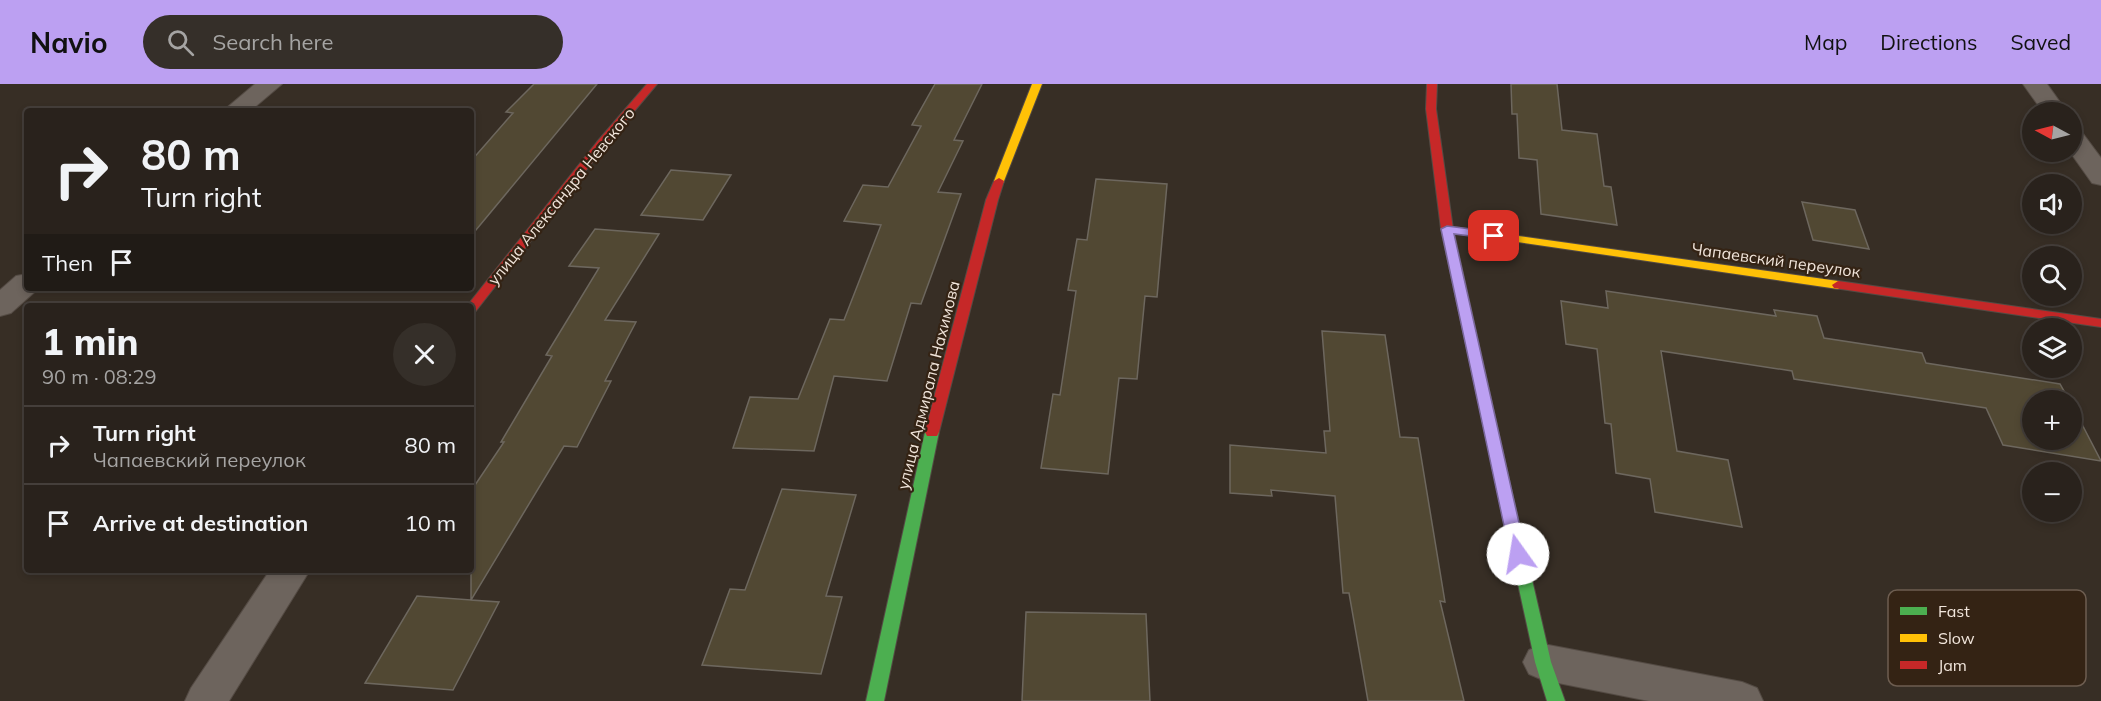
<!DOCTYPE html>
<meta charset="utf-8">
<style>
body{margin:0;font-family:Mulish,sans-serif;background:#352f29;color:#f1f3f6;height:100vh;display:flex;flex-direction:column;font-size:22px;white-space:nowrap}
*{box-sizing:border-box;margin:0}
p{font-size:20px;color:#a5a4a3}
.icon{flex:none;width:33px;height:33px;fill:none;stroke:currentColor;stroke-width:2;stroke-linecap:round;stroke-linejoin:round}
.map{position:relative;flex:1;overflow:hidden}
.drawer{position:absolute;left:24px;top:219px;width:450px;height:270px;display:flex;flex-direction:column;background:#29221c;border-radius:6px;box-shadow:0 3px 9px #0003,0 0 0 2px #453f3b}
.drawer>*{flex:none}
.banner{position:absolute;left:24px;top:24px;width:450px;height:183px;border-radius:6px;box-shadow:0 3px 9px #0003,0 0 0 2px #453f3b;background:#29221c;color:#f1f3f6;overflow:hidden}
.needle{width:39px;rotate:277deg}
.buttons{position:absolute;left:2022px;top:18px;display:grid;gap:12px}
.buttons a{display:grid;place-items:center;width:60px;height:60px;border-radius:50%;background:#29221c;box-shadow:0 3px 9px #0003,0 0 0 2px #453f3b;font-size:30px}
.pin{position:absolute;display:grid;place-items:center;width:51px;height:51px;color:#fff;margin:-26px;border-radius:12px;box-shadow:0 3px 9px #0006}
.me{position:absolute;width:66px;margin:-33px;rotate:347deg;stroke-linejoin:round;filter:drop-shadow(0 0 4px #0008)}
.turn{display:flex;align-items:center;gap:21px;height:126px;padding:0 18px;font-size:27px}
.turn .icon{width:78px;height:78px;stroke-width:2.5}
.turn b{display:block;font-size:42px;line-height:51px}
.then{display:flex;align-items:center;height:57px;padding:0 18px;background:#0003;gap:12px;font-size:22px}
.round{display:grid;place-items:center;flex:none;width:63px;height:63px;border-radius:32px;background:#352f29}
.overview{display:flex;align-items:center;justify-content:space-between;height:102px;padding:0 18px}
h1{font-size:36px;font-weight:800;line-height:45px}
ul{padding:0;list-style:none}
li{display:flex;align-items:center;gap:18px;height:78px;padding:0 18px;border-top:2px solid #453f3b}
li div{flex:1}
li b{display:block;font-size:22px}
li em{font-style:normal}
header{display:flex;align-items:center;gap:36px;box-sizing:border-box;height:84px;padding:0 30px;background:#bca0f2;color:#111}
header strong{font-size:28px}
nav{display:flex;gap:33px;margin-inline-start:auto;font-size:21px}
.search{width:420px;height:54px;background:#352f29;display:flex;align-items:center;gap:15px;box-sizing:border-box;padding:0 21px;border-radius:33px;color:#a5a4a3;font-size:22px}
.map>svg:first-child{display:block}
.building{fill:#514833;stroke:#6d675e;stroke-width:1.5}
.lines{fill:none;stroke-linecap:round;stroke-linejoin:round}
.street-casing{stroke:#544b44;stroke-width:2}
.fast-casing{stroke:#544b44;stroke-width:2}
.slow-casing{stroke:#544b44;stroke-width:2}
.jam-casing{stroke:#544b44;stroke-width:2}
.street{fill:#6d645d;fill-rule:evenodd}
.fast{fill:#4caf50;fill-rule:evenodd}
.slow{fill:#ffc107;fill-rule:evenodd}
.jam{fill:#c62828;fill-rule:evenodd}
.route{fill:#bca0f2;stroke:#7a689d;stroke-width:1.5}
.labels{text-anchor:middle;stroke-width:4.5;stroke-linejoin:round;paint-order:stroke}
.street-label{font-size:16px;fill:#f1e5db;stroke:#342314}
.key{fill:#342314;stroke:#6d5d50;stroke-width:1.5}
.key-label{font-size:16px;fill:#f1e5db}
</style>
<header>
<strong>Navio</strong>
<div class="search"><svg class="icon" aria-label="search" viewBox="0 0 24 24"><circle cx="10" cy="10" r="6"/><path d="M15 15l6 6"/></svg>Search here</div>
<nav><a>Map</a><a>Directions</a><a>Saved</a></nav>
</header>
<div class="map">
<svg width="2101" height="617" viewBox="0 0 2101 617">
<rect width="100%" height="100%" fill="#372e25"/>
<path class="building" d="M 534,0 L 597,0 L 471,152 L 471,77 L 513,29 L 506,28 Z
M 935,0 L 982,0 L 954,56 L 963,57 L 938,108 L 961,110 L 921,220 L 911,219 L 887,297 L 834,292 L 814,367 L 733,364 L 750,313 L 798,315 L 830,235 L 844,236 L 881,141 L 844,137 L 863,101 L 888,103 L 921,42 L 912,41 Z
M 1511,0 L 1557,0 L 1562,46 L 1597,50 L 1604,102 L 1611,103 L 1617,141 L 1541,130 L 1537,76 L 1519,74 L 1517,30 L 1512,30 Z
M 671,86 L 731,91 L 703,136 L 641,131 Z
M 1096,95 L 1167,100 L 1157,213 L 1145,212 L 1137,295 L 1119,294 L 1108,390 L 1041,384 L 1053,310 L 1060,311 L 1076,207 L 1068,206 L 1077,155 L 1087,156 Z
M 1802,118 L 1855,126 L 1869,165 L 1813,156 Z
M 595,145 L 659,150 L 605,236 L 636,238 L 605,297 L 611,297 L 577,363 L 564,362 L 471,516 L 499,518 L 453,606 L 365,599 L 417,512 L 471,516 L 471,407 L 504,358 L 501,358 L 552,272 L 546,271 L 599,184 L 569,182 Z
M 1606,207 L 1776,232 L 1774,226 L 1817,232 L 1824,254 L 1922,269 L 1926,279 L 2060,300 L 2069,316 L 2032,316 L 2032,356 L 2072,356 L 2072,321 L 2101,377 L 2003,361 L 1986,324 L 1794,295 L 1792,287 L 1661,267 L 1677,367 L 1728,376 L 1742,443 L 1655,428 L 1650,395 L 1616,389 L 1611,340 L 1605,339 L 1597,265 L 1566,260 L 1561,217 L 1608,224 Z
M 1322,247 L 1385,251 L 1400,353 L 1418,354 L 1445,518 L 1440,517 L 1464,617 L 1368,617 L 1349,509 L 1343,509 L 1335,412 L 1271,406 L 1272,412 L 1230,409 L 1230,361 L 1326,369 L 1324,347 L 1330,347 Z
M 782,405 L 856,411 L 826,512 L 842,513 L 821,590 L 702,581 L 730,505 L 745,506 Z
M 1026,528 L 1146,530 L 1150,617 L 1022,617 Z"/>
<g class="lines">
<defs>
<path id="street" d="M 255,0 L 282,0 L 250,27 L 223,27 Z
M 2023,0 L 2047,0 L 2067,28 L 2043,28 Z
M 2072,44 L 2081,47 L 2101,74 L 2101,101 L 2092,99 L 2070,68 Z
M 27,190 L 27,204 L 39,204 L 11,229 L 0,232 L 0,206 L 16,192 Z
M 270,486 L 310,486 L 229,617 L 185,617 L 191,604 Z
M 1543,560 L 1742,598 L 1757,604 L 1763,617 L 1649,617 L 1543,596 L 1529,590 L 1523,578 L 1529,566 Z"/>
<path id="fast" d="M 932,343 L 937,344 L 939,348 L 884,617 L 866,617 L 925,348 L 927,344 Z
M 1506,407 L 1511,409 L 1513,413 L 1551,578 L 1565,617 L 1547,617 L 1535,578 L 1499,413 L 1501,409 Z"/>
<path id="slow" d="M 1032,0 L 1042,0 L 1004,97 L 1003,99 L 995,99 L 994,97 Z
M 1447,142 L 1838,197 L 1844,201 L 1838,205 L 1443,147 L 1441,145 L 1443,143 Z"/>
<path id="jam" d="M 647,0 L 657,0 L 605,62 L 475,228 L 471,229 L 471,222 L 467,222 L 597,58 Z
M 1427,0 L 1437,0 L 1436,25 L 1453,145 L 1513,413 L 1511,417 L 1501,417 L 1499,413 L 1441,145 L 1426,25 Z
M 999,94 L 1004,97 L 998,116 L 939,348 L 937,352 L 927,352 L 925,348 L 986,116 L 994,97 Z
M 1838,197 L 2101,235 L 2101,243 L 1834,204 L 1832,201 Z"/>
</defs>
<use href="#street" class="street-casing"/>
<use href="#fast" class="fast-casing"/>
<use href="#slow" class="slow-casing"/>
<use href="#jam" class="jam-casing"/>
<use href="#street" class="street"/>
<use href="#fast" class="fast"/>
<use href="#slow" class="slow"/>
<use href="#jam" class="jam"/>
</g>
<path class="route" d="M 1447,142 L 1494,148 L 1499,152 L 1494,155 L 1454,150 L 1526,470 L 1523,474 L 1518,476 L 1512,474 L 1510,470 L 1441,145 Z"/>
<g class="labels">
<g class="street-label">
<text transform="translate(561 112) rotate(-51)" y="6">улица Александра Невского</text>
<text transform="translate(1776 176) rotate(8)" y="6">Чапаевский переулок</text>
<text transform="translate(928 301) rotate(-76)" y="6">улица Адмирала Нахимова</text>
</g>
</g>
<rect x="1888" y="506" width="198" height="96" rx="9" class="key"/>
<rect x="1900" y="523" width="27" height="8" fill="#4caf50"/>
<rect x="1900" y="550" width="27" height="8" fill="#ffc107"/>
<rect x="1900" y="577" width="27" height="8" fill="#c62828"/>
<g class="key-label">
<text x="1938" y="533">Fast</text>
<text x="1938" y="560">Slow</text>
<text x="1938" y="587">Jam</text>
</g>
</svg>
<div class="buttons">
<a><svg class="needle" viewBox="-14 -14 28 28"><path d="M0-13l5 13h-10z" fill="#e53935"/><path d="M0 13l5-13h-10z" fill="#a5a4a3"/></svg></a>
<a><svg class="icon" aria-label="sound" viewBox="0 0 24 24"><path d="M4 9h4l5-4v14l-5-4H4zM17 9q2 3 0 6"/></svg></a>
<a><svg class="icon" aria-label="search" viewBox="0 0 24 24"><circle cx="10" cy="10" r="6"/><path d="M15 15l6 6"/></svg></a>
<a><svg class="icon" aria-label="layers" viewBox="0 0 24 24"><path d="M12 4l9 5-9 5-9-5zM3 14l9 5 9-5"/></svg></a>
<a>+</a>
<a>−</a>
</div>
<div class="pin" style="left:1494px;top:152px;background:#d93025"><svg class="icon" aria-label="arrive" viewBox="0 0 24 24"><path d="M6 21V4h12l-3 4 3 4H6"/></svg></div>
<svg class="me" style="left:1518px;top:470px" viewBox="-20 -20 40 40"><circle r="19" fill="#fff"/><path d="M0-13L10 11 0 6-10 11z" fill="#bca0f2"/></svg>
<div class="banner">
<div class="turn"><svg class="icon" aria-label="right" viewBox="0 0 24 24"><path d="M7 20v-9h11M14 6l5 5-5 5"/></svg><div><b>80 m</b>Turn right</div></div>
<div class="then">Then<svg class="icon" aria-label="arrive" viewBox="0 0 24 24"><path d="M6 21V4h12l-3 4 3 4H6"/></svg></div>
</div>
<section class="drawer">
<div class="overview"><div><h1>1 min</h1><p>90 m · 08:29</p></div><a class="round"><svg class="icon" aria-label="close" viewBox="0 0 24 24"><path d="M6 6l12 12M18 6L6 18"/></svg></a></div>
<ul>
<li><svg class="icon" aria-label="right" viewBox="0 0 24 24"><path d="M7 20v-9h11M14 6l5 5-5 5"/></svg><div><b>Turn right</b><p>Чапаевский переулок</p></div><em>80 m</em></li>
<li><svg class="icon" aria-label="arrive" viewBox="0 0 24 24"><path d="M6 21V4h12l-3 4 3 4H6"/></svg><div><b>Arrive at destination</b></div><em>10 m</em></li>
</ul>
</section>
</div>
